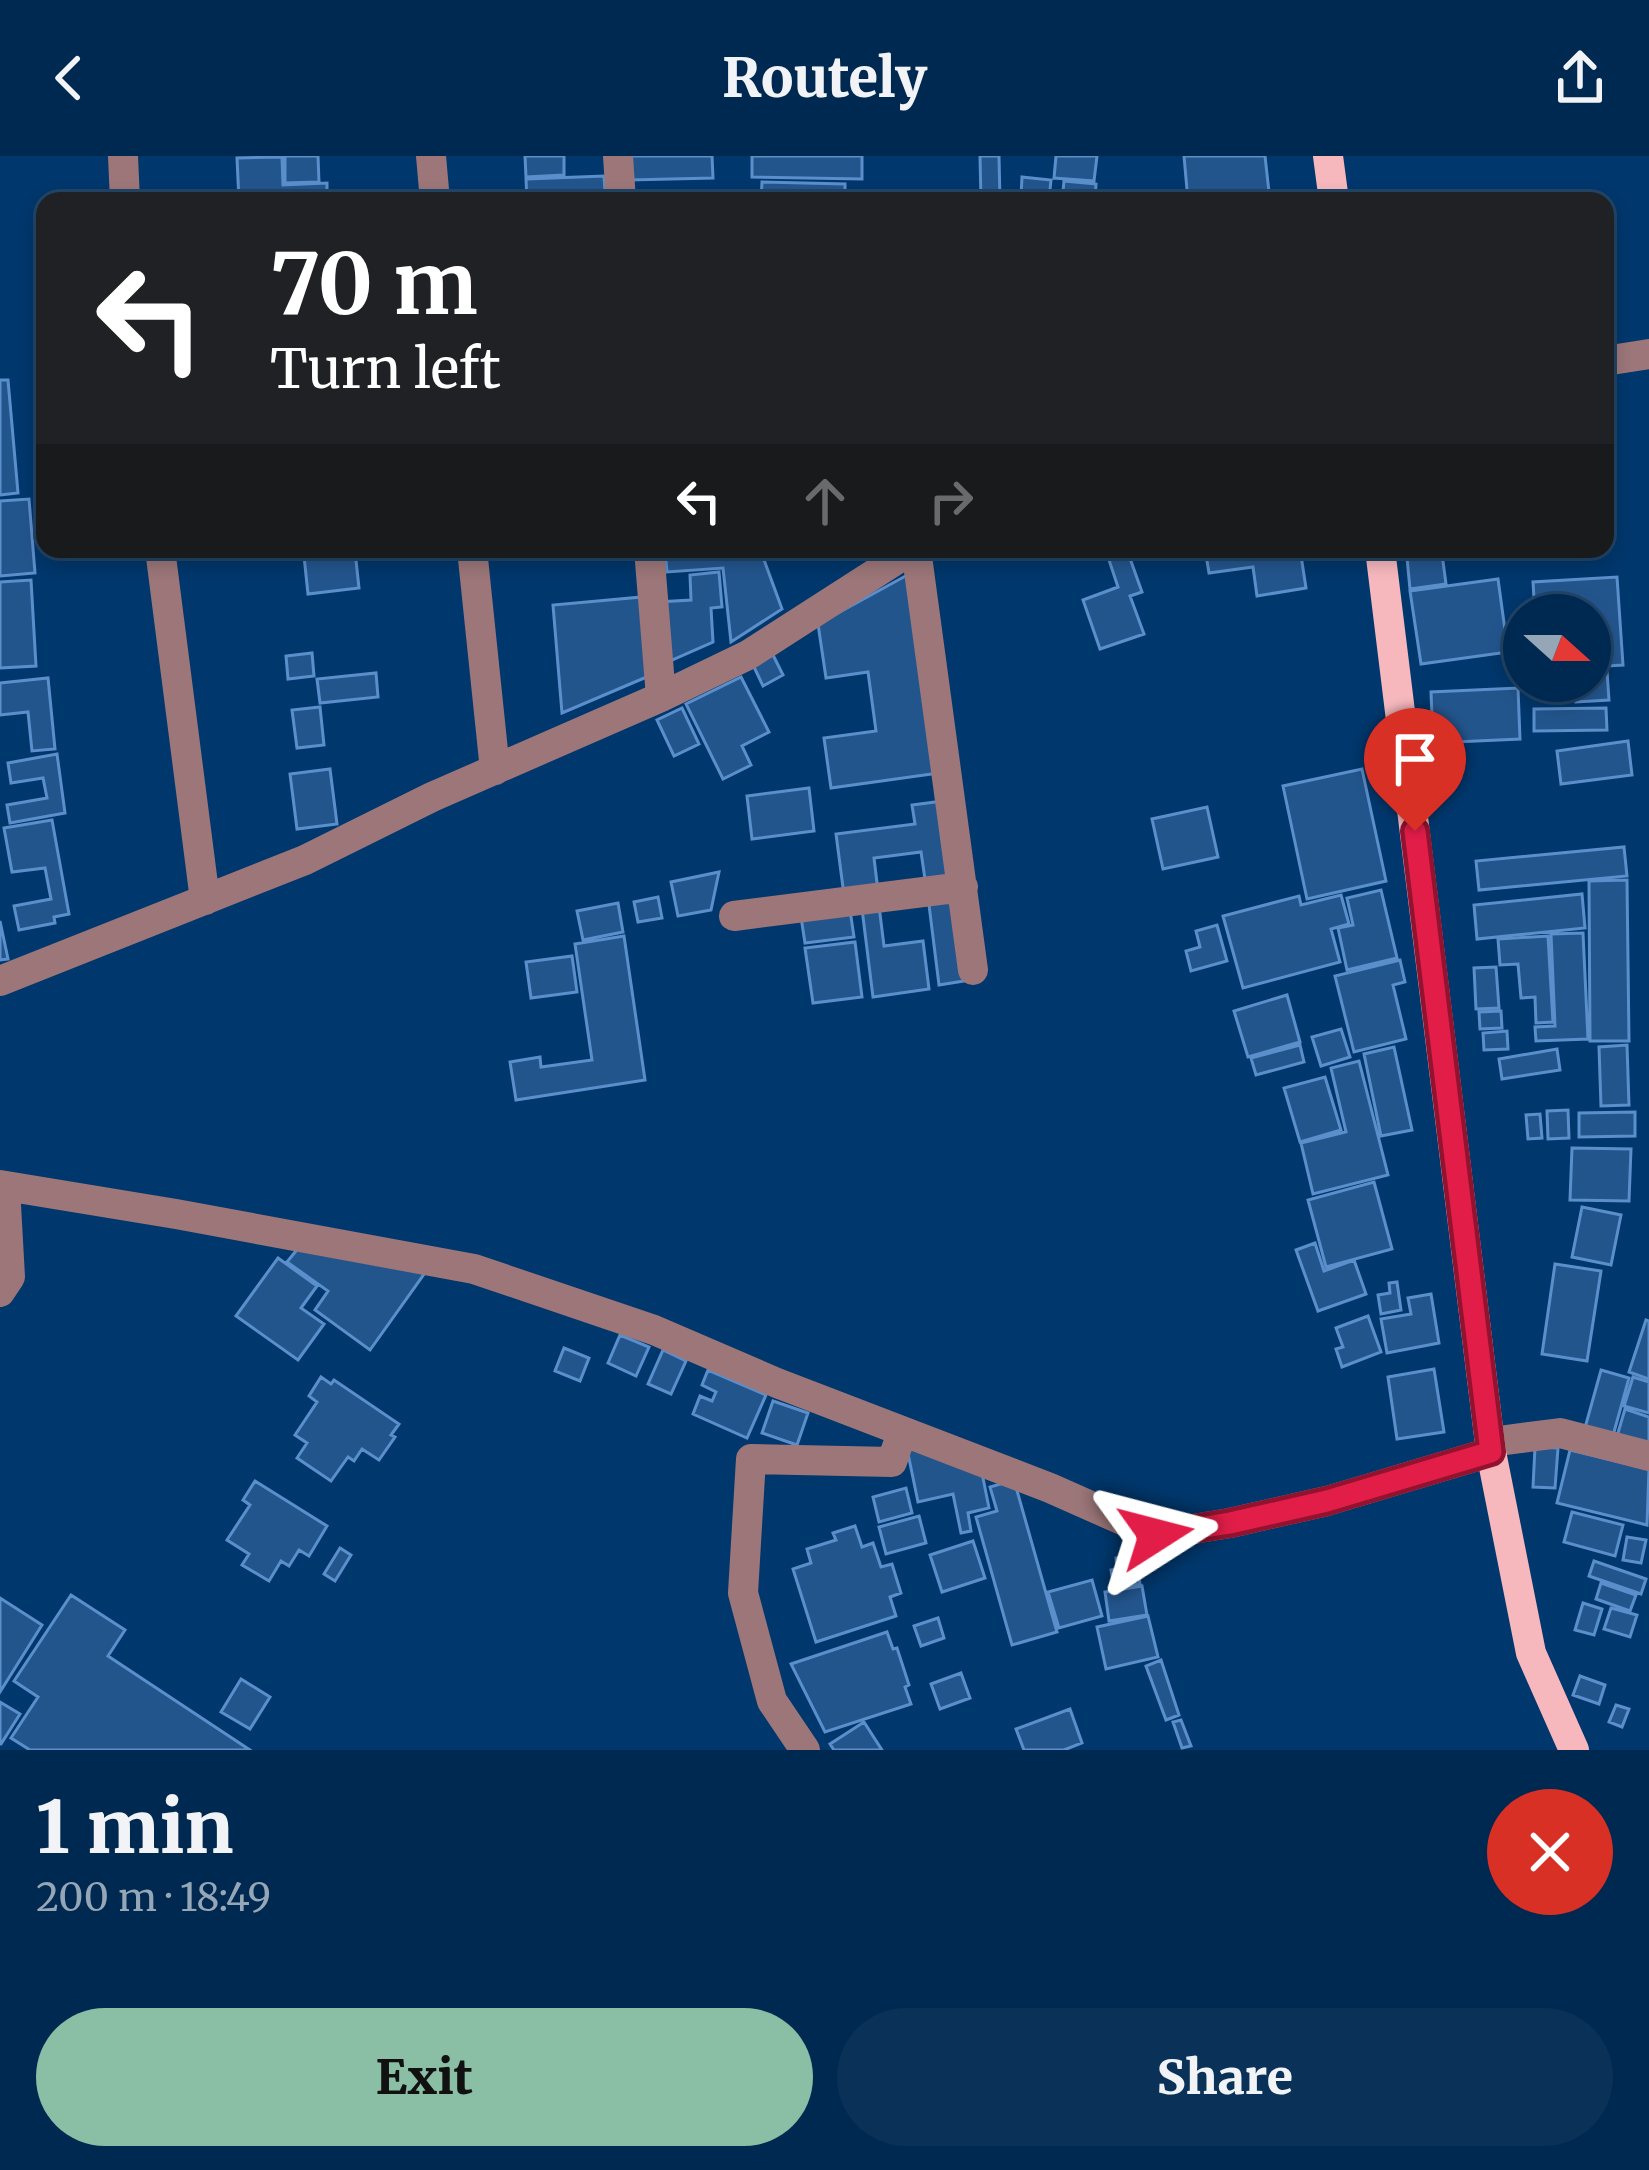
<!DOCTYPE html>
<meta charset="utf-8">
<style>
body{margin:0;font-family:Merriweather,serif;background:#0a3158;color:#f1f3f6;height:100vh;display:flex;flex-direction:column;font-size:45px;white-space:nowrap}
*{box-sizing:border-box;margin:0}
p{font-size:39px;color:#95a6b7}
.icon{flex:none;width:66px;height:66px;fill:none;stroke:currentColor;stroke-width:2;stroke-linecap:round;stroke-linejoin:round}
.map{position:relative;height:1594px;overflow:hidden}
.panel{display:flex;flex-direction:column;background:#002951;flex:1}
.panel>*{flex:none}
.top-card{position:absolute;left:36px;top:36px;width:1578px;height:366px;border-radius:24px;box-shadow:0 6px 18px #0003,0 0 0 3px #224568;background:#202124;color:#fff;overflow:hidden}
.needle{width:78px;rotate:111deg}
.controls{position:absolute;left:1503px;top:438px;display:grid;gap:24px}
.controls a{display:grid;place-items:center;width:108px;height:108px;border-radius:50%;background:#002951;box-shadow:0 6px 18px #0003,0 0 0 3px #224568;font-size:60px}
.pin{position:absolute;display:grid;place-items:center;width:102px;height:102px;color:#fff;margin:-123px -51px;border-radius:50% 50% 50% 0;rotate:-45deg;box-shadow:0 0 12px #0007}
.pin .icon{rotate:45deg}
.me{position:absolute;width:132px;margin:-66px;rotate:81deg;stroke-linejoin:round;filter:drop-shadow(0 0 9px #0008)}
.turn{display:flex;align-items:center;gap:42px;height:252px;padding:0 36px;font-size:54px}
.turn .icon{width:156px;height:156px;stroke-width:2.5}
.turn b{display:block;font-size:84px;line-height:102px}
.lanes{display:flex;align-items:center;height:114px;padding:0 36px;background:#0003;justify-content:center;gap:60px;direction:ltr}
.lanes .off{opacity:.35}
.round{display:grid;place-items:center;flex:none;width:126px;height:126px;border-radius:63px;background:#0a3158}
.headline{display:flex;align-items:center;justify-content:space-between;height:204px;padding:0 36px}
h1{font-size:72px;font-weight:800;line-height:90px}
.cta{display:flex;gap:24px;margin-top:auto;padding:24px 36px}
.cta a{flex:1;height:138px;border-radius:72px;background:#8abfa5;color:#111;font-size:48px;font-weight:800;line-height:138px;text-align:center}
.cta a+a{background:#0a3158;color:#f1f3f6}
header{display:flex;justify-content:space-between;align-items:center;height:156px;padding:0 36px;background:#002951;font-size:54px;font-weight:800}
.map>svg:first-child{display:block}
.building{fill:#23558d;stroke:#5b8fcb;stroke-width:3}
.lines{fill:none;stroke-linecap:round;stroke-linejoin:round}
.minor{stroke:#9c7679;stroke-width:30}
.major{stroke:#f6b8bd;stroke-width:30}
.route-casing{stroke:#92132f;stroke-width:30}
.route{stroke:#e11d48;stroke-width:21}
</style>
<header><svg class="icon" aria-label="back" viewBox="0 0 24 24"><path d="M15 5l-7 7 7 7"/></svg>Routely<svg class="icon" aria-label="share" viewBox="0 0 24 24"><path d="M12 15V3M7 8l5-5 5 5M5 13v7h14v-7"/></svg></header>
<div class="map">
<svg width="1649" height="1594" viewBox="0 0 1649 1594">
<rect width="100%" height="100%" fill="#00376c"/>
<path class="building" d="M 285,0 L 318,0 L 319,26 L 285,27 Z
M 525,0 L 564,0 L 564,19 L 526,21 Z
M 629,0 L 712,0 L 713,22 L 629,24 Z
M 752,0 L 862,0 L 862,23 L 752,21 Z
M 980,0 L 999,0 L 1000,45 L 981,45 Z
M 1056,0 L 1097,0 L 1094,25 L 1054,22 Z
M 1184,0 L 1265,0 L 1270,45 L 1188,45 Z
M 282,1 L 283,29 L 327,27 L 327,45 L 239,45 L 237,2 Z
M 604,20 L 605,36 L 588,37 L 588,45 L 527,45 L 526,23 Z
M 1022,21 L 1051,24 L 1049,43 L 1021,40 Z
M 1064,25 L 1096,28 L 1095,45 L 1062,45 Z
M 762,26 L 845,28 L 845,45 L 761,45 Z
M 904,35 L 904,45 L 869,45 L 869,36 Z
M 523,39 L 523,45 L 450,45 Z
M 0,224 L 8,224 L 18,337 L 0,339 Z
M 29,343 L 35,417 L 0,420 L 0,345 Z
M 665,393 L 760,393 L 782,453 L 731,486 L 723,412 L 667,416 Z
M 1205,393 L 1300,393 L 1306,432 L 1257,440 L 1253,411 L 1209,417 Z
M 1127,394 L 1142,436 L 1130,440 L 1144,478 L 1100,493 L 1083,444 L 1118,431 L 1108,401 Z
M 355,395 L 359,432 L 308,438 L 304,400 Z
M 1442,398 L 1446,428 L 1410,433 L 1407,402 Z
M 719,416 L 722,451 L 711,452 L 713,486 L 663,508 L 658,446 L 691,444 L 690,419 Z
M 911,417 L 939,617 L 831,632 L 824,582 L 876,575 L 868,516 L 826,522 L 818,468 Z
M 1617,421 L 1623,509 L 1590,511 L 1590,459 L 1535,459 L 1533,426 Z
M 1498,423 L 1508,496 L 1421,508 L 1410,435 Z
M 31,424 L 36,510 L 0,512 L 0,426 Z
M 642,441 L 649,520 L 562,557 L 553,449 Z
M 312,497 L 314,520 L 288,523 L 286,500 Z
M 773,499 L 783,519 L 763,530 L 753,509 Z
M 1607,515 L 1609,544 L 1576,546 L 1575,525 L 1590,525 L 1590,516 Z
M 376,517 L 378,541 L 320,547 L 317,523 Z
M 741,521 L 769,576 L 742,590 L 751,609 L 723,623 L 686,548 Z
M 48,522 L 55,593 L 32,595 L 28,556 L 0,559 L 0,527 Z
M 1518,532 L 1520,583 L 1433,587 L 1431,536 Z
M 320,551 L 324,589 L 297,592 L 292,554 Z
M 682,552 L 699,588 L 674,600 L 657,564 Z
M 1606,552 L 1607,574 L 1534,575 L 1534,553 Z
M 1628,585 L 1632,619 L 1561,628 L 1557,595 Z
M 57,598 L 65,657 L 10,667 L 7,649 L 47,642 L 43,622 L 11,627 L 8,607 Z
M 330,613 L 337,668 L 297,673 L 290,618 Z
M 1362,613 L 1386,725 L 1307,743 L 1283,630 Z
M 809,632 L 814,675 L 752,683 L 747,640 Z
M 943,645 L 952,719 L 925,723 L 921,696 L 874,702 L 878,735 L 844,739 L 836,678 L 915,668 L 912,649 Z
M 1207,651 L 1218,701 L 1163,713 L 1152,663 Z
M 52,664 L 69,758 L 54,761 L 55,767 L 19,774 L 14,750 L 51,743 L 45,712 L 12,716 L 4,672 Z
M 1624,691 L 1627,720 L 1479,734 L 1476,705 Z
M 719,716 L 711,754 L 678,760 L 671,726 Z
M 1627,724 L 1629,885 L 1590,885 L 1589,725 Z
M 1381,734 L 1397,802 L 1347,814 L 1338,772 L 1353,769 L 1347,742 Z
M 953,737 L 964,825 L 939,829 L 928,741 Z
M 1582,738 L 1585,772 L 1477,783 L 1474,749 Z
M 1341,739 L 1349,768 L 1331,773 L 1340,806 L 1243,832 L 1223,760 L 1299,740 L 1301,749 Z
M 658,741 L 662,762 L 638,766 L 634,746 Z
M 618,747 L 623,776 L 583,784 L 577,755 Z
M 879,750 L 884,790 L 923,785 L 929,833 L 873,841 L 862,753 Z
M 850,754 L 854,781 L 805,787 L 801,761 Z
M 0,765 L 8,803 L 0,804 Z
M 1217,769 L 1227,805 L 1191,815 L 1186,795 L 1200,791 L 1196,775 Z
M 1583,777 L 1588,883 L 1536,885 L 1535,871 L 1555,870 L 1551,778 Z
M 624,780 L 645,924 L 516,944 L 510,906 L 540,901 L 541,911 L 592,904 L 575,788 Z
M 1548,780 L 1553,866 L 1536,867 L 1535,841 L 1521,842 L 1518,808 L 1500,809 L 1498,783 Z
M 855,786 L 862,841 L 813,847 L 805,792 Z
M 572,800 L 577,836 L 531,842 L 526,806 Z
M 1400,804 L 1405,826 L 1393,829 L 1406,883 L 1354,896 L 1335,820 Z
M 1496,811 L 1499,852 L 1476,853 L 1474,812 Z
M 1287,839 L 1300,886 L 1248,901 L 1234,855 Z
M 1501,855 L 1502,872 L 1480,873 L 1479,856 Z
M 1341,873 L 1350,901 L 1321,910 L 1312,881 Z
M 1507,875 L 1508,893 L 1484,894 L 1483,877 Z
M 1300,889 L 1304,906 L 1256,919 L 1251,902 Z
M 1627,889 L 1629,949 L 1601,950 L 1599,891 Z
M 1394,891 L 1412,974 L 1381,980 L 1364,898 Z
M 1557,893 L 1560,914 L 1502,923 L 1499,903 Z
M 1359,905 L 1388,1019 L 1313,1038 L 1301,987 L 1346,976 L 1331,912 Z
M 1325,921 L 1341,974 L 1300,986 L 1284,932 Z
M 1568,954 L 1569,982 L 1548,983 L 1547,955 Z
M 1635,956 L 1635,980 L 1579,981 L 1579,957 Z
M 1540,958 L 1542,982 L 1528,983 L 1526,959 Z
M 1572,992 L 1631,993 L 1629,1045 L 1570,1044 Z
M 1374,1026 L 1392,1093 L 1326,1111 L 1308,1044 Z
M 1582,1051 L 1621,1059 L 1611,1109 L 1572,1101 Z
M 1315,1087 L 1324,1115 L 1354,1104 L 1366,1138 L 1318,1155 L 1296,1094 Z
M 300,1090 L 427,1114 L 370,1194 L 315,1154 L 328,1135 L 287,1106 Z
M 278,1102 L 317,1130 L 301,1152 L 324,1168 L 298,1204 L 236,1160 Z
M 1555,1108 L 1601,1115 L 1587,1205 L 1542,1198 Z
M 1397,1126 L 1401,1154 L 1381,1158 L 1378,1139 L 1390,1137 L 1389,1127 Z
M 1431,1138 L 1439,1187 L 1387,1197 L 1381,1163 L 1411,1158 L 1408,1142 Z
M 1368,1160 L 1381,1196 L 1342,1211 L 1336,1193 L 1343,1191 L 1336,1172 Z
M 1646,1164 L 1649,1165 L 1649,1223 L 1629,1216 Z
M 620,1179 L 649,1191 L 636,1220 L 608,1207 Z
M 564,1192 L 589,1202 L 580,1225 L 555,1215 Z
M 663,1194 L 686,1205 L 671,1238 L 648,1228 Z
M 1434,1213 L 1444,1276 L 1397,1283 L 1388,1221 Z
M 708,1214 L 766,1239 L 747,1282 L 693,1258 L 700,1240 L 712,1245 L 716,1236 L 702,1229 Z
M 1601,1214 L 1629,1222 L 1611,1287 L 1583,1279 Z
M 321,1221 L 331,1228 L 334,1224 L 399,1268 L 391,1279 L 395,1281 L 379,1304 L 362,1293 L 354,1305 L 348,1301 L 331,1325 L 297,1302 L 307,1287 L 295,1279 L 317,1246 L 309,1240 Z
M 1633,1221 L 1649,1226 L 1649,1257 L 1624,1250 Z
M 773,1245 L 808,1257 L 797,1289 L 762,1277 Z
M 1625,1253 L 1649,1261 L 1649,1298 L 1615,1287 Z
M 906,1288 L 982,1317 L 989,1352 L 968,1357 L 971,1375 L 961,1377 L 953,1338 L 918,1346 Z
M 1535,1291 L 1558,1292 L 1555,1332 L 1533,1331 Z
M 1570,1294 L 1649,1313 L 1647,1369 L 1557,1347 Z
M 1014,1324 L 1057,1476 L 1012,1489 L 976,1361 L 997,1355 L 990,1331 Z
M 255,1325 L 327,1370 L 309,1400 L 299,1394 L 289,1410 L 281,1405 L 269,1425 L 242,1409 L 249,1398 L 227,1384 L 250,1349 L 243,1344 Z
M 906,1332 L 912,1357 L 879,1366 L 873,1341 Z
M 1572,1356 L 1623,1369 L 1615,1400 L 1564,1386 Z
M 919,1360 L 926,1387 L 886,1398 L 879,1371 Z
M 855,1370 L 862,1391 L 873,1387 L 881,1411 L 892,1408 L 901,1437 L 890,1441 L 896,1460 L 816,1486 L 793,1413 L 811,1407 L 807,1393 L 836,1384 L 833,1377 Z
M 1627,1381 L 1646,1384 L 1641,1407 L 1623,1404 Z
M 973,1385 L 985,1422 L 942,1436 L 930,1399 Z
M 340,1392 L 351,1399 L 335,1425 L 324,1418 Z
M 1136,1399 L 1140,1428 L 1114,1432 L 1111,1414 L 1117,1413 L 1116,1402 Z
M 1594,1405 L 1646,1423 L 1641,1438 L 1589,1420 Z
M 1092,1424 L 1102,1460 L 1059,1472 L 1048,1436 Z
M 1601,1427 L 1636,1439 L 1630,1455 L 1596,1443 Z
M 1142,1430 L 1147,1459 L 1109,1465 L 1105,1436 Z
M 71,1439 L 125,1474 L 108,1500 L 250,1594 L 30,1594 L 11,1582 L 38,1541 L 14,1525 Z
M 0,1442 L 42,1469 L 0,1536 Z
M 1583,1447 L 1602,1453 L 1594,1479 L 1575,1474 Z
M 1611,1452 L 1637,1459 L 1630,1481 L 1604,1473 Z
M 1148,1460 L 1158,1501 L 1106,1513 L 1097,1471 Z
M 938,1462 L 944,1482 L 921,1490 L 914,1470 Z
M 887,1476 L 893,1493 L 897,1492 L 909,1529 L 905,1531 L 911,1548 L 825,1576 L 791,1508 Z
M 1161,1504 L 1179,1559 L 1166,1564 L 1146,1510 Z
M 961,1517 L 970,1542 L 940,1553 L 931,1528 Z
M 1580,1520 L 1605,1529 L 1599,1548 L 1573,1539 Z
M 241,1523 L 270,1541 L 250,1573 L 221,1556 Z
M 0,1546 L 20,1558 L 1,1588 L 0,1588 Z
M 1616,1549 L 1629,1553 L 1622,1571 L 1609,1566 Z
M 1070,1553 L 1082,1587 L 1064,1594 L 1024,1594 L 1016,1573 Z
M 1181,1564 L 1191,1590 L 1182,1592 L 1173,1566 Z
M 864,1566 L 882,1594 L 834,1594 L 830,1588 Z"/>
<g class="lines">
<path class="minor" d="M 123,0 L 125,45
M 431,0 L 435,45
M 618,0 L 621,45
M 1605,205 L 1649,198
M 160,393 L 205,744
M 472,393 L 495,614
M 649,393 L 661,541
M 916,393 L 973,814
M 734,760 L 963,731
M 0,825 L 305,704 L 432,641 L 661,541 L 748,499 L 913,393
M 0,1029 L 176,1058 L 474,1113 L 654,1174 L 777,1227 L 1050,1332 L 1156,1379 L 1230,1367 L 1327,1345 L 1491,1296
M 0,1136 L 10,1121 L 5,1031
M 1491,1286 L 1560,1277 L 1649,1300
M 805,1594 L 772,1545 L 743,1437 L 751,1303 L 892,1306 L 902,1276"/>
<path class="major" d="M 1328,0 L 1334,45
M 1380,393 L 1491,1296 L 1531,1497 L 1574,1594"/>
</g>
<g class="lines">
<defs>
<path id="route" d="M 1156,1379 L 1230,1367 L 1327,1345 L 1491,1296 L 1415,675"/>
</defs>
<use href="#route" class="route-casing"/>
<use href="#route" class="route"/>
</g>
</svg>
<div class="controls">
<a><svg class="needle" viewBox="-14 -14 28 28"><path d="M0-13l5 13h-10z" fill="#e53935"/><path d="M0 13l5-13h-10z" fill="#95a6b7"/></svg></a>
</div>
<div class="pin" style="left:1415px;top:675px;background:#d93025"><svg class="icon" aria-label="arrive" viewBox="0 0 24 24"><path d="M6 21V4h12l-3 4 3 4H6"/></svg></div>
<svg class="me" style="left:1156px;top:1379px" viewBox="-20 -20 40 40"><path d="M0-17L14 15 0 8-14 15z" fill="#e11d48" stroke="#fff" stroke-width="4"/></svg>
<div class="top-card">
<div class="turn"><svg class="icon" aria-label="left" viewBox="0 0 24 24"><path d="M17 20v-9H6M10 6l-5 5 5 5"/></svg><div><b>70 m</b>Turn left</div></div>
<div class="lanes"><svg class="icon" aria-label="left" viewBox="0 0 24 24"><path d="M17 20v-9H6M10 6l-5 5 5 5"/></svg><svg class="icon off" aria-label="ahead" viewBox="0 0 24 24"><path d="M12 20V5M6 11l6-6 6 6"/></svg><svg class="icon off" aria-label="right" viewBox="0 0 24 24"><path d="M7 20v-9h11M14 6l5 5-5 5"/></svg></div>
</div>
</div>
<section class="panel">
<div class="headline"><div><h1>1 min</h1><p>200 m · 18:49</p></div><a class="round" style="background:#d93025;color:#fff"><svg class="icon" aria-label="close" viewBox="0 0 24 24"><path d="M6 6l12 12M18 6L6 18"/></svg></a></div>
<div class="cta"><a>Exit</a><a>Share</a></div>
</section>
